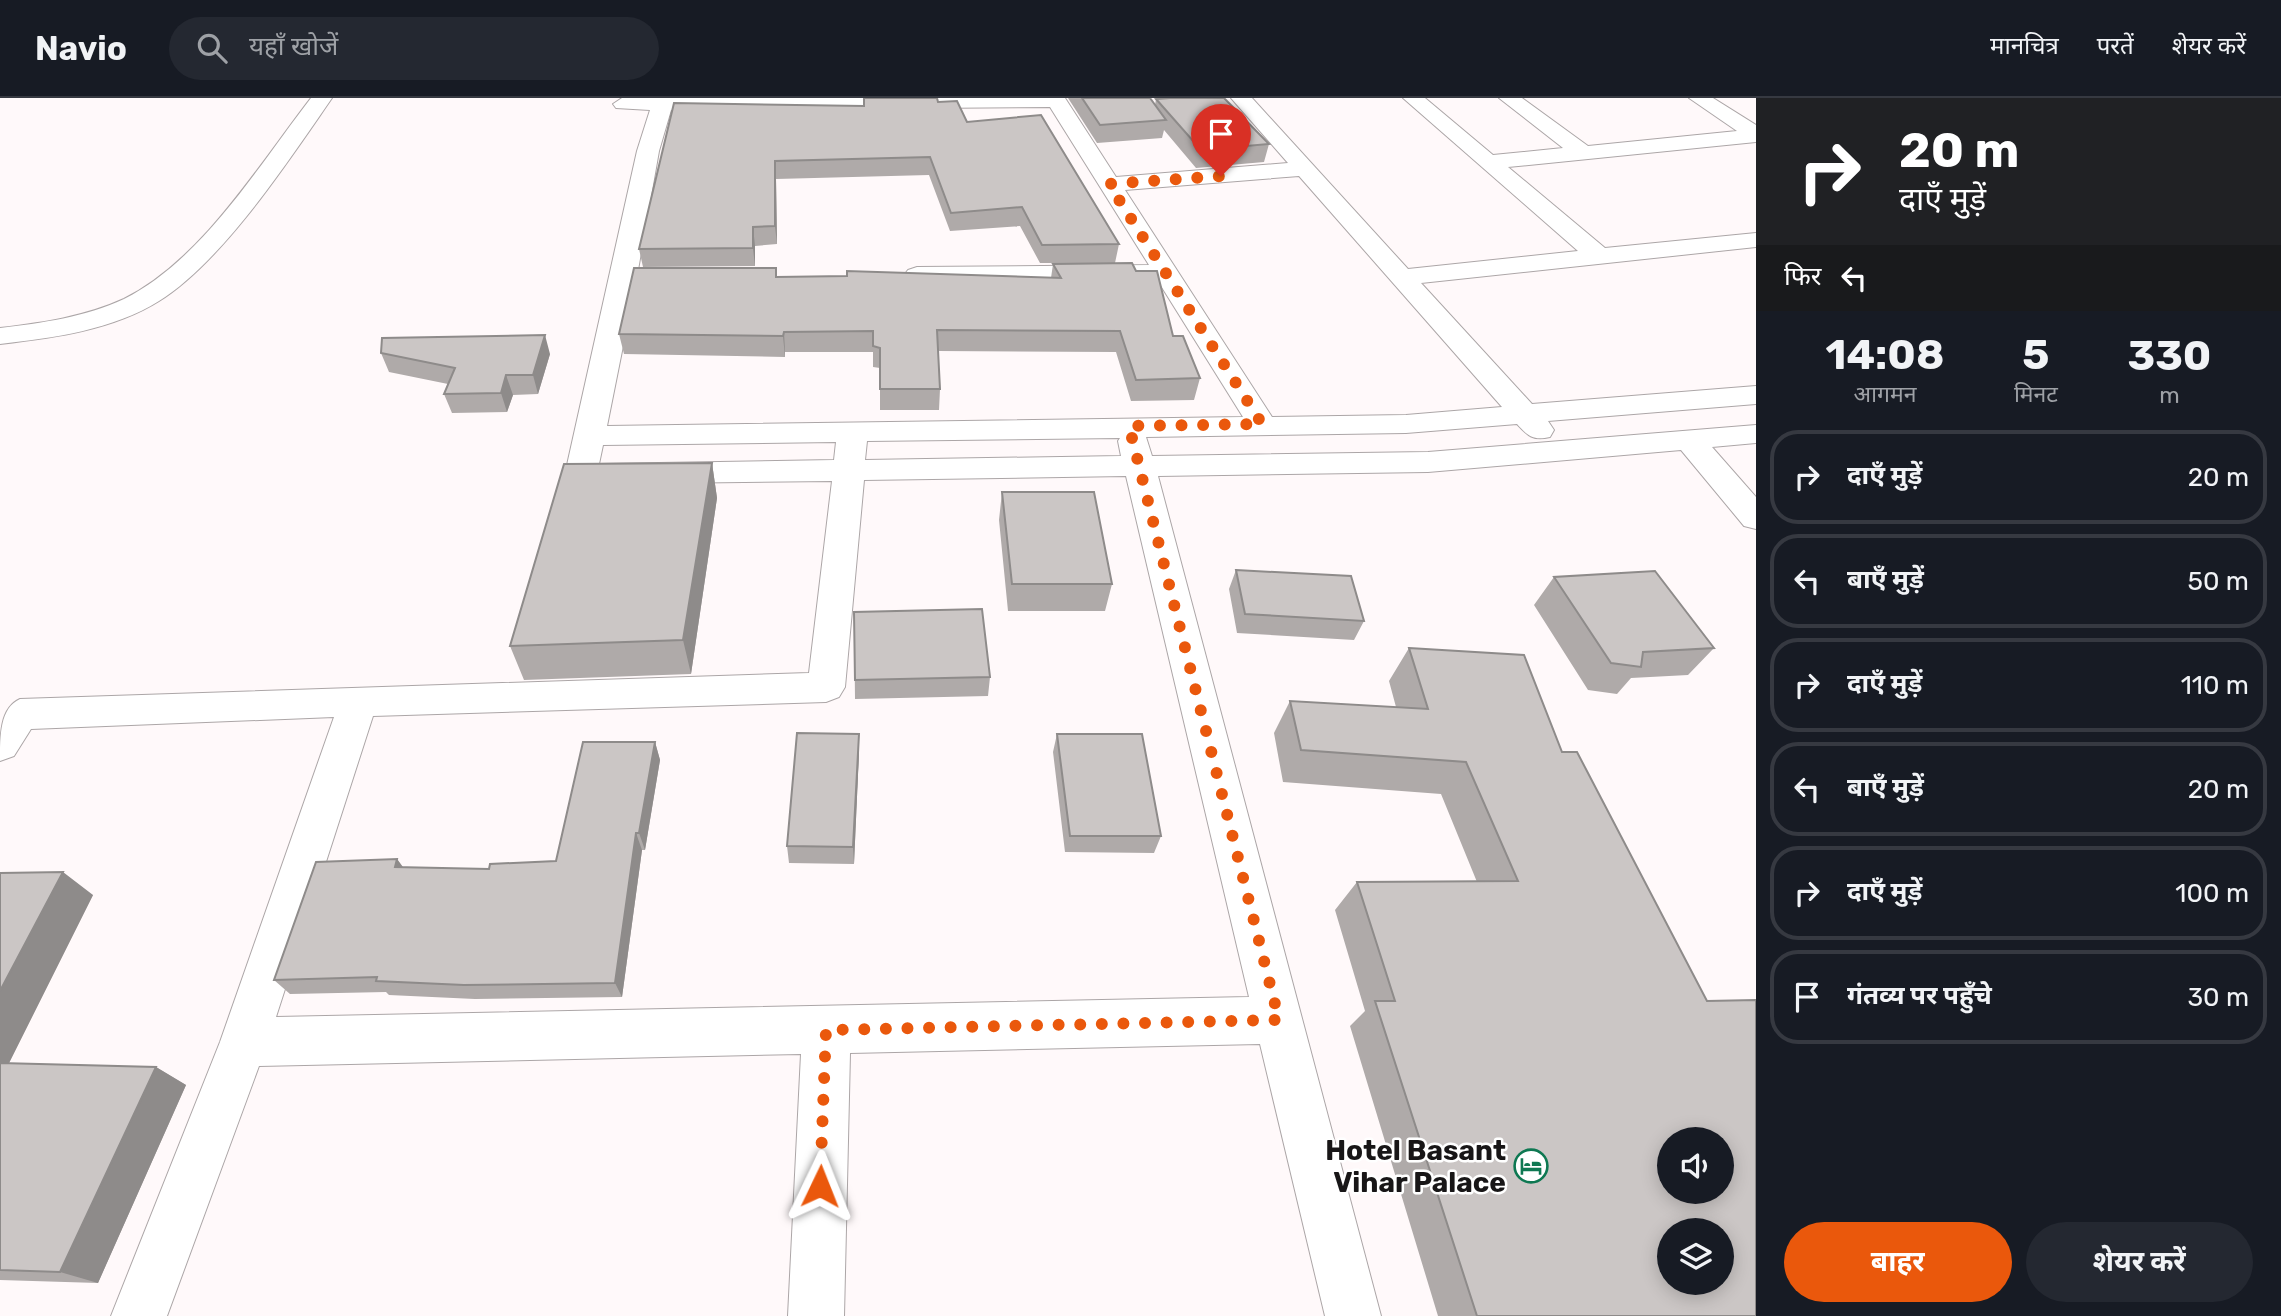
<!DOCTYPE html>
<html lang="hi">
<meta charset="utf-8">
<style>
body{margin:0;font-family:Rubik,"Noto Sans Devanagari",sans-serif;background:#242831;color:#f1f3f6;height:100vh;display:flex;flex-direction:column;font-size:26px;white-space:nowrap}
*{box-sizing:border-box;margin:0}
p{font-size:23px;color:#9ea1a6}
.icon{flex:none;width:38px;height:38px;fill:none;stroke:currentColor;stroke-width:2;stroke-linecap:round;stroke-linejoin:round}
.map{position:relative;flex:1;overflow:hidden}
.details{display:flex;flex-direction:column;background:#171b24;width:525px}
.details>*{flex:none}
.guide{background:#202124;color:#fff;overflow:hidden}
.controls{position:absolute;left:1657px;top:1029px;display:grid;gap:14px}
.controls a{display:grid;place-items:center;width:77px;height:77px;border-radius:50%;background:#171b24;box-shadow:0 4px 18px #0003;font-size:35px}
.pin{position:absolute;display:grid;place-items:center;width:60px;height:60px;color:#fff;margin:-72px -30px;border-radius:50% 50% 50% 0;rotate:-45deg;box-shadow:0 0 7px #0007}
.pin .icon{rotate:45deg}
.me{position:absolute;width:77px;margin:-38px;rotate:2deg;stroke-linejoin:round;filter:drop-shadow(0 0 5px #0008)}
.turn{display:flex;align-items:center;gap:24px;height:147px;padding:0 28px;font-size:32px}
.turn .icon{width:91px;height:91px;stroke-width:2.5}
.turn b{display:block;font-size:49px;line-height:60px}
.then{display:flex;align-items:center;height:66px;padding:0 28px;background:#0003;gap:14px;font-size:26px}
.eta{display:flex;justify-content:space-evenly;align-items:center;height:119px;text-align:center}
.eta b{font-size:42px;font-weight:700;line-height:49px}
.action{display:flex;gap:14px;margin-top:auto;padding:14px 28px}
.action a{flex:1;height:80px;border-radius:42px;background:#ea580c;color:#fff;font-size:28px;font-weight:700;line-height:80px;text-align:center}
.action a+a{background:#242831;color:#f1f3f6}
ul{padding:0;list-style:none}
li{display:flex;align-items:center;gap:21px;height:94px;margin:0 14px 10px;padding:0 14px;border:4px solid #363941;border-radius:28px}
li div{flex:1}
li b{display:block;font-size:26px}
li em{font-style:normal}
header{display:flex;align-items:center;gap:42px;box-sizing:border-box;height:98px;padding:0 35px;background:#171b24;border-bottom:2px solid #363941}
header strong{font-size:33px}
nav{display:flex;gap:38px;margin-inline-start:auto;font-size:24px}
.search{width:490px;height:63px;background:#242831;display:flex;align-items:center;gap:18px;box-sizing:border-box;padding:0 24px;border-radius:38px;color:#9ea1a6;font-size:26px}
main{display:flex;flex:1;min-height:0}
.map>svg:first-child{display:block}
.lines{fill:none;stroke-linecap:round;stroke-linejoin:round}
.street-casing{stroke:#aca6a7;stroke-width:2}
.street{fill:#fff;fill-rule:evenodd}
.wall{fill:#afaaa9}
.shaded-wall{fill:#8e8b8a}
.building{fill:#cbc6c5;stroke:#8e8b8a;stroke-width:2;fill-rule:evenodd}
.route{stroke:#ea580c;stroke-width:12;stroke-dasharray:0 21.6}
.labels{text-anchor:middle;stroke-width:5;stroke-linejoin:round;paint-order:stroke}
.near-poi-label{font-size:28px;font-weight:bold;fill:#181617;stroke:#fff;text-anchor:end}
</style>
<header>
<strong>Navio</strong>
<div class="search"><svg class="icon" aria-label="search" viewBox="0 0 24 24"><circle cx="10" cy="10" r="6"/><path d="M15 15l6 6"/></svg>यहाँ खोजें</div>
<nav><a>मानचित्र</a><a>परतें</a><a>शेयर करें</a></nav>
</header>
<main>
<div class="map">
<svg width="1756" height="1218" viewBox="0 0 1756 1218">
<rect width="100%" height="100%" fill="#fff9fa"/>
<g class="lines">
<defs>
<path id="street" d="M 311,0 L 332,0 C 289,62 223,163 159,203 C 113,232 53,240 0,246 L 0,230 C 42,225 85,219 124,201 C 202,162 259,67 311,0 Z
M 622,0 L 1065,0 L 1116,79 L 1288,65 L 1231,0 L 1252,0 L 1408,171 L 1578,153 L 1403,0 L 1425,0 L 1493,57 L 1563,50 L 1499,0 L 1522,0 L 1588,48 L 1737,33 L 1689,0 L 1713,0 L 1756,27 L 1756,44 L 1508,69 L 1605,150 L 1756,135 L 1756,149 L 1421,185 L 1532,306 L 1756,288 L 1756,306 L 1548,323 L 1554,332 L 1550,339 C 1533,343 1528,338 1517,326 L 1406,335 L 1146,339 L 1152,358 L 1428,354 L 1756,327 L 1756,345 L 1712,349 L 1756,399 L 1756,431 L 1744,428 L 1681,352 L 1428,374 L 1158,378 L 1381,1218 L 1325,1218 L 1260,946 L 850,955 L 844,1218 L 788,1218 L 801,956 L 259,968 L 167,1218 L 111,1218 L 220,944 L 334,619 L 31,631 L 14,658 L 0,663 C 0,637 0,610 20,601 L 809,575 L 832,383 L 581,386 L 570,383 L 565,376 L 637,53 L 650,12 L 616,10 L 613,6 ZM 1050,9 L 1149,167 L 917,169 L 908,172 L 904,177 L 908,182 L 917,185 L 1158,183 L 1243,319 L 607,328 L 635,188 L 660,185 L 664,180 L 660,175 L 638,172 L 659,53 L 671,12 ZM 1299,78 L 1502,309 L 1406,317 L 1272,319 L 1125,92 ZM 1120,340 L 1118,343 L 1121,358 L 865,362 L 867,343 ZM 836,344 L 834,362 L 599,366 L 603,347 ZM 1126,378 L 1249,899 L 276,919 L 373,618 L 826,604 L 839,599 L 845,589 L 864,382 Z"/>
</defs>
<use href="#street" class="street-casing"/>
<use href="#street" class="street"/>
</g>
<path class="wall" d="M 1068,0 L 1150,0 L 1155,7 L 1156,1 L 1269,46 L 1264,64 L 1196,70 L 1164,32 L 1162,40 L 1097,45 Z
M 938,4 L 967,24 L 1119,146 L 1115,165 L 1040,165 L 1020,128 L 950,133 L 929,77 L 776,81 L 777,146 L 755,148 L 755,168 L 643,169 L 639,151 L 674,5 L 864,8 Z
M 1053,166 L 1173,238 L 1200,280 L 1194,302 L 1131,303 L 1116,254 L 938,253 L 940,291 L 939,312 L 880,312 L 880,270 L 873,269 L 873,254 L 785,254 L 785,259 L 624,256 L 619,236 L 776,170 L 777,179 L 1051,180 Z
M 381,255 L 550,256 L 538,296 L 513,297 L 507,314 L 452,315 L 444,296 L 448,286 L 389,274 Z
M 712,365 L 717,400 L 691,576 L 524,582 L 510,548 Z
M 1002,394 L 1112,486 L 1105,513 L 1008,513 L 999,422 Z
M 1236,472 L 1364,523 L 1354,542 L 1237,535 L 1229,491 Z
M 1554,479 L 1714,550 L 1688,577 L 1631,580 L 1617,596 L 1588,592 L 1534,507 Z
M 854,514 L 990,579 L 988,598 L 855,601 Z
M 1409,550 L 1756,1218 L 1438,1218 L 1350,928 L 1365,913 L 1335,812 L 1357,784 L 1477,784 L 1441,696 L 1283,684 L 1274,635 L 1290,603 L 1396,609 L 1389,583 Z
M 1057,636 L 1161,738 L 1154,755 L 1065,754 L 1053,654 Z
M 655,644 L 660,662 L 645,752 L 642,752 L 622,899 L 475,901 L 389,897 L 386,894 L 290,896 L 274,882 L 397,761 L 403,769 L 489,771 L 556,763 Z
M 859,654 L 854,766 L 789,765 L 787,748 Z
M 0,775 L 93,797 L 9,965 L 156,969 L 186,987 L 98,1185 L 0,1182 Z"/>
<path class="shaded-wall" d="M 775,63 L 776,81 L 777,146 L 775,128 Z
M 753,129 L 755,148 L 755,168 L 753,150 Z
M 784,234 L 785,254 L 785,259 L 783,238 Z
M 545,237 L 550,256 L 538,296 L 533,277 Z
M 506,277 L 513,297 L 507,314 L 501,295 Z
M 712,365 L 717,400 L 691,576 L 683,542 Z
M 859,636 L 859,654 L 854,766 L 853,749 Z
M 655,644 L 660,662 L 645,752 L 639,735 Z
M 636,735 L 642,752 L 622,899 L 615,885 Z
M 397,761 L 409,778 L 395,769 Z
M 63,774 L 93,797 L 0,983 L 0,893 Z
M 156,969 L 186,987 L 98,1185 L 60,1174 Z"/>
<path class="building" d="M 864,0 L 937,0 L 938,4 L 957,3 L 967,24 L 1041,17 L 1119,146 L 1042,147 L 1022,109 L 951,115 L 930,59 L 775,63 L 775,128 L 753,129 L 753,150 L 639,151 L 674,5 L 864,8 Z
M 1082,0 L 1150,0 L 1166,22 L 1100,27 Z
M 1170,0 L 1224,0 L 1269,46 L 1201,52 L 1156,1 Z
M 1132,165 L 1136,173 L 1157,173 L 1173,238 L 1183,238 L 1200,280 L 1136,282 L 1120,233 L 937,232 L 940,291 L 880,291 L 880,250 L 873,248 L 873,233 L 784,234 L 783,238 L 619,236 L 634,170 L 776,170 L 776,179 L 847,178 L 847,173 L 1061,180 L 1053,166 Z
M 545,237 L 533,277 L 506,277 L 501,295 L 444,296 L 455,270 L 381,255 L 382,240 Z
M 712,365 L 683,542 L 510,548 L 564,366 Z
M 1002,394 L 1094,394 L 1112,486 L 1012,486 Z
M 1236,472 L 1351,478 L 1364,523 L 1245,516 Z
M 1655,473 L 1714,550 L 1643,554 L 1641,569 L 1611,565 L 1554,479 Z
M 982,511 L 990,579 L 855,582 L 854,514 Z
M 1409,550 L 1524,557 L 1562,654 L 1577,654 L 1707,903 L 1756,902 L 1756,1218 L 1477,1218 L 1375,903 L 1395,903 L 1357,784 L 1518,783 L 1466,664 L 1301,652 L 1290,603 L 1428,611 ZM 1670,1041 L 1722,1041 L 1722,1094 L 1670,1094 ZM 1670,1132 L 1722,1132 L 1722,1185 L 1670,1185 Z
M 797,635 L 859,636 L 853,749 L 787,748 Z
M 1057,636 L 1142,636 L 1161,738 L 1070,738 Z
M 583,644 L 655,644 L 639,735 L 636,735 L 615,885 L 464,887 L 376,883 L 377,879 L 274,882 L 316,764 L 397,761 L 395,769 L 489,771 L 490,766 L 556,763 Z
M 63,774 L 0,893 L 0,775 Z
M 0,965 L 156,969 L 60,1174 L 0,1172 Z"/>
<g class="lines">
<path class="route" d="M 820,1088 L 826,932 L 1279,922 L 1129,328 L 1262,326 L 1109,86 L 1221,78"/>
</g>
<defs>
<symbol id="hotel-ring" viewBox="-11 -11 22 22"><circle r="9.5" fill="#fff" stroke="#0e7852" stroke-width="1.5"/><path d="M-6-4.5h1.5V1H6V5H4.5V3h-9V5H-6ZM-4 0a1.8 1.8 0 1 1 3.6 0ZM.5 0V-2.5h3Q6-2.5 6 0Z" fill="#0e7852"/></symbol>
</defs>
<g fill-rule="evenodd">
<use href="#hotel-ring" x="1512" y="1049" width="38" height="38"/>
</g>
<g class="labels">
<g class="near-poi-label">
<text x="1506" y="1062">Hotel Basant<tspan x="1506" dy="32">Vihar Palace</tspan></text>
</g>
</g>
</svg>
<div class="controls">
<a><svg class="icon" aria-label="sound" viewBox="0 0 24 24"><path d="M4 9h4l5-4v14l-5-4H4zM17 9q2 3 0 6"/></svg></a>
<a><svg class="icon" aria-label="layers" viewBox="0 0 24 24"><path d="M12 4l9 5-9 5-9-5zM3 14l9 5 9-5"/></svg></a>
</div>
<div class="pin" style="left:1221px;top:78px;background:#d93025"><svg class="icon" aria-label="arrive" viewBox="0 0 24 24"><path d="M6 21V4h12l-3 4 3 4H6"/></svg></div>
<svg class="me" style="left:820px;top:1088px" viewBox="-20 -20 40 40"><path d="M0-17L14 15 0 8-14 15z" fill="#ea580c" stroke="#fff" stroke-width="4"/></svg>
</div>
<section class="details">
<div class="guide">
<div class="turn"><svg class="icon" aria-label="right" viewBox="0 0 24 24"><path d="M7 20v-9h11M14 6l5 5-5 5"/></svg><div><b>20 m</b>दाएँ मुड़ें</div></div>
<div class="then">फिर<svg class="icon" aria-label="left" viewBox="0 0 24 24"><path d="M17 20v-9H6M10 6l-5 5 5 5"/></svg></div>
</div>
<div class="eta">
<div><b>14:08</b><p>आगमन</p></div>
<div><b>5</b><p>मिनट</p></div>
<div><b>330</b><p>m</p></div>
</div>
<ul>
<li><svg class="icon" aria-label="right" viewBox="0 0 24 24"><path d="M7 20v-9h11M14 6l5 5-5 5"/></svg><div><b>दाएँ मुड़ें</b></div><em>20 m</em></li>
<li><svg class="icon" aria-label="left" viewBox="0 0 24 24"><path d="M17 20v-9H6M10 6l-5 5 5 5"/></svg><div><b>बाएँ मुड़ें</b></div><em>50 m</em></li>
<li><svg class="icon" aria-label="right" viewBox="0 0 24 24"><path d="M7 20v-9h11M14 6l5 5-5 5"/></svg><div><b>दाएँ मुड़ें</b></div><em>110 m</em></li>
<li><svg class="icon" aria-label="left" viewBox="0 0 24 24"><path d="M17 20v-9H6M10 6l-5 5 5 5"/></svg><div><b>बाएँ मुड़ें</b></div><em>20 m</em></li>
<li><svg class="icon" aria-label="right" viewBox="0 0 24 24"><path d="M7 20v-9h11M14 6l5 5-5 5"/></svg><div><b>दाएँ मुड़ें</b></div><em>100 m</em></li>
<li><svg class="icon" aria-label="arrive" viewBox="0 0 24 24"><path d="M6 21V4h12l-3 4 3 4H6"/></svg><div><b>गंतव्य पर पहुँचे</b></div><em>30 m</em></li>
</ul>
<div class="action"><a>बाहर</a><a>शेयर करें</a></div>
</section>
</main>
